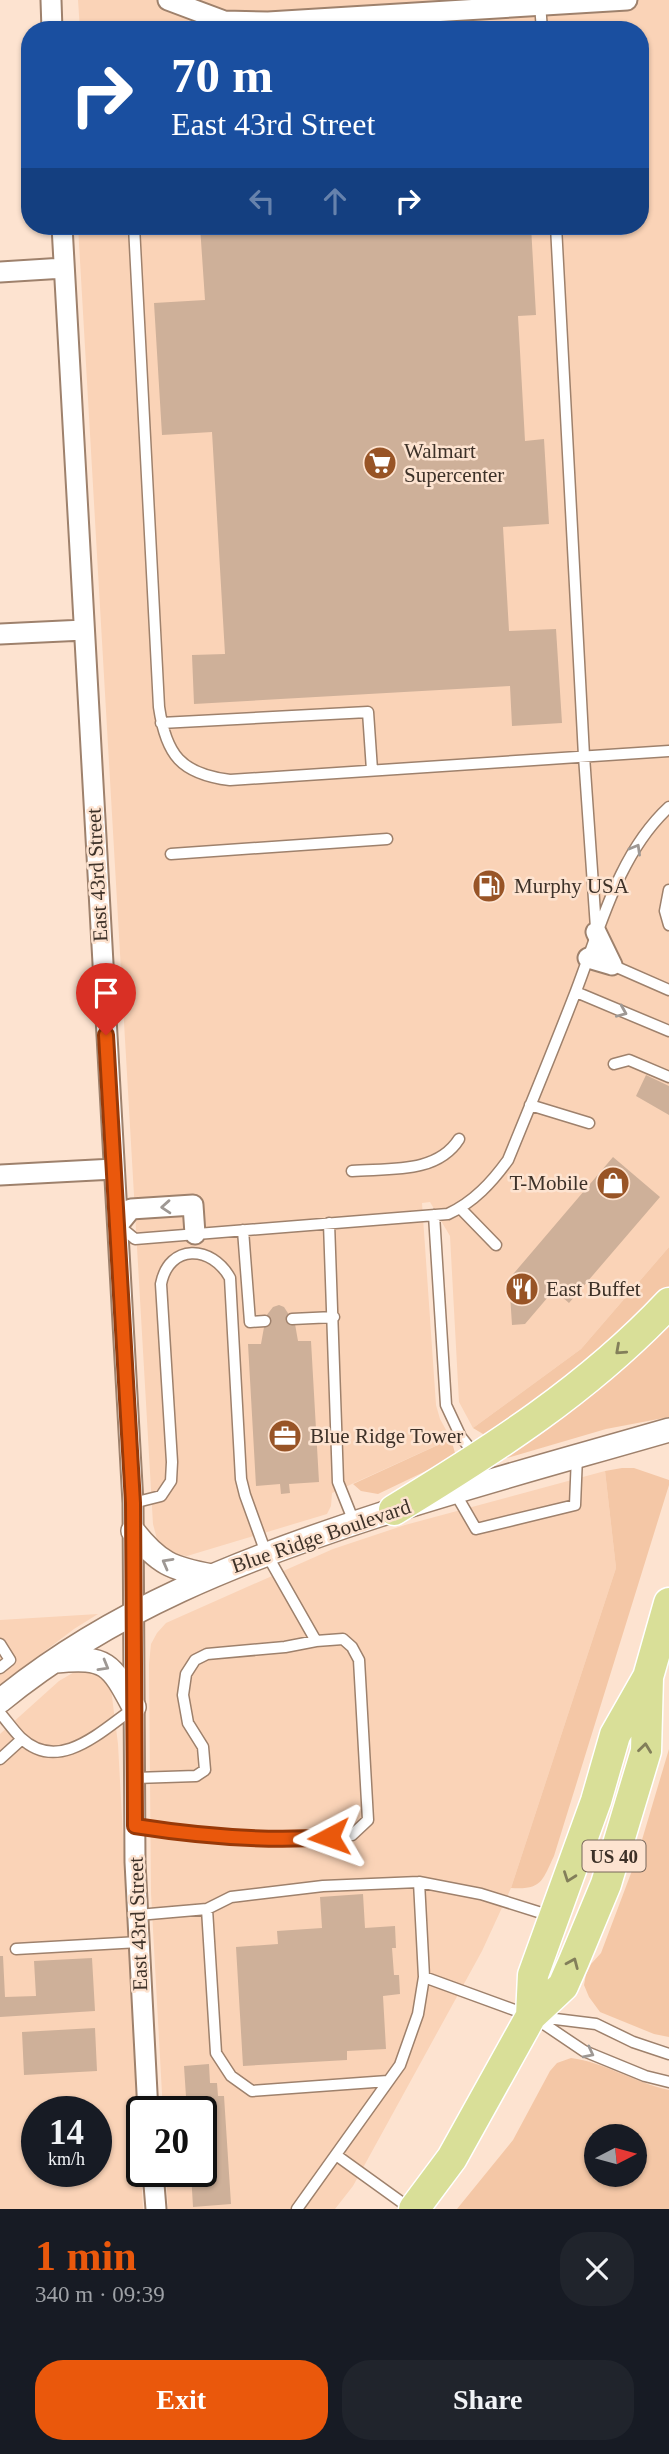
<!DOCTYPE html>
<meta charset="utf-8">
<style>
body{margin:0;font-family:Georgia,serif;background:#20242c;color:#f1f3f6;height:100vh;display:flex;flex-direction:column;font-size:26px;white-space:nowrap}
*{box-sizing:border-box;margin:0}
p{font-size:23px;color:#9ea1a6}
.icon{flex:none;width:38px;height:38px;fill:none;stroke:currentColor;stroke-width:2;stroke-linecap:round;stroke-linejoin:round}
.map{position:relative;height:2209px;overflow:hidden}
.details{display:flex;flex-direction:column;background:#171b24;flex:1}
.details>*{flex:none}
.banner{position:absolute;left:21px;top:21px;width:628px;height:214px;border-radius:28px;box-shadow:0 2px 5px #0004;background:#1a4fa0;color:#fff;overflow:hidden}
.needle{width:46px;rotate:84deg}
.tools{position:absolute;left:584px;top:2124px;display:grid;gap:14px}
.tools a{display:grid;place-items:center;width:63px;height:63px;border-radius:50%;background:#171b24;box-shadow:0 2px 5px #0004;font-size:35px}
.speed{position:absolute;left:21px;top:2096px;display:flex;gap:14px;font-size:35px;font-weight:700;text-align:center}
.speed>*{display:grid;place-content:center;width:91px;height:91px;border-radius:50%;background:#171b24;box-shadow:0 2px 5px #0004;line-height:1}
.speed small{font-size:18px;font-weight:400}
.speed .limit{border:4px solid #111;border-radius:10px;background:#fff;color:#111}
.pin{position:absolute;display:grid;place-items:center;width:60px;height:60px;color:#fff;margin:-72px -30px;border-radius:50% 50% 50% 0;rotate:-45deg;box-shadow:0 0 7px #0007}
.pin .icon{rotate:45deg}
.me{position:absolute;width:77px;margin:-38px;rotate:266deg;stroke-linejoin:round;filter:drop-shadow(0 0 5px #0008)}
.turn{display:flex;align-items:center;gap:24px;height:147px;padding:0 35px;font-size:32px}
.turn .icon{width:91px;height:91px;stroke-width:2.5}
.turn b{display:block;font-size:49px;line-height:60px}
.lanes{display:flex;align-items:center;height:66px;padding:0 35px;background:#0003;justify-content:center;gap:35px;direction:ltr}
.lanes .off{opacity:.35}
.round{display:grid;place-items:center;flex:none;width:74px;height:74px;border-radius:28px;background:#20242c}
.overview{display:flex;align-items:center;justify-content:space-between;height:119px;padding:0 35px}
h1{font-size:42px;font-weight:700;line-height:52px;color:#ea580c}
.action{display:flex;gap:14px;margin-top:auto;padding:14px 35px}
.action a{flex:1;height:80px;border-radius:28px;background:#ea580c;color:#fff;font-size:28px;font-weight:700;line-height:80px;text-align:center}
.action a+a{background:#20242c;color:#f1f3f6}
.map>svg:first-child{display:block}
.built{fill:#fad3b7;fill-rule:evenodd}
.green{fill:#f4c7a6;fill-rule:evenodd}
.building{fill:#ceb099}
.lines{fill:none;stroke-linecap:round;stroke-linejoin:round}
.service-casing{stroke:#9e816c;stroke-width:13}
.minor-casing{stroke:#9e816c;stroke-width:23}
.tertiary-casing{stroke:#9e816c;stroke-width:26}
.primary-casing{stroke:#fff;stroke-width:33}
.service{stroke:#fff;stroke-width:10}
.minor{stroke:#fff;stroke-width:19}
.tertiary{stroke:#fff;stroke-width:23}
.primary{stroke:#d9df98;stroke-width:30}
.oneway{stroke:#9e9894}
.oneway2{stroke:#837f5a}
.route-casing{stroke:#983908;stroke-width:18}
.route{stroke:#ea580c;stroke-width:12}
.labels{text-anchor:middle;stroke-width:5;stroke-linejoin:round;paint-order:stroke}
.shield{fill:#fde3d0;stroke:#77665a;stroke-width:2}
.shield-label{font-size:19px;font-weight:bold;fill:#3d3128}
.poi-label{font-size:21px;fill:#3d3128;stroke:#fde3d0;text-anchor:start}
.street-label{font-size:21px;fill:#3d3128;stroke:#fde3d0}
</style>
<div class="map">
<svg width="669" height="2209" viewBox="0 0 669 2209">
<rect width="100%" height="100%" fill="#fde3d0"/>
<path class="built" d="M 78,0 L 669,0 L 669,1247 L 581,1349 L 473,1428 L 459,1402 L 450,1236 L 430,1202 L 422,1203 L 436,1405 L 440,1419 L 451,1439 L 332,1493 L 331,1506 L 327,1514 L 187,1556 L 172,1554 L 158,1543 L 153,1524 L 78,226 L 640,226 L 640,30 L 80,30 Z
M 605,1471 L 616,1568 L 511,1888 L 482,1951 L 353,2186 L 335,2209 L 168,2209 L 166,2172 L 201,2172 L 201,2112 L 163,2112 L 151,1893 L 149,1664 L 151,1644 L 157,1633 L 166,1623 L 333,1549 L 405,1525 Z
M 98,1614 L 74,1629 L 0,1685 L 0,1620 Z
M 89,1669 L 110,1681 L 118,1744 L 143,2209 L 0,2209 L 0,1734 L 59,1681 L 76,1671 ZM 37,2112 L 96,2112 L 96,2172 L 37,2172 Z"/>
<path class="green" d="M 669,1247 L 669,1291 L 633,1327 L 491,1434 L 483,1434 L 473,1428 L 581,1349 Z
M 669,1317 L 669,1417 L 606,1429 L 507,1458 L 504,1450 Z
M 451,1439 L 455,1453 L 453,1458 L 378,1494 L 361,1491 L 353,1484 Z
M 622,1468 L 634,1468 L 669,1480 L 669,1485 L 554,1856 C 542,1881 542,1890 511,1888 L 616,1568 L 605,1471 Z
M 669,1749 L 669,2037 L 654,2034 L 600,2012 L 589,1997 L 584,1985 L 586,1974 L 591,1964 L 601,1953 L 636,1860 Z
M 571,2058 C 604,2062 635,2083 669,2090 L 669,2209 L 457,2209 L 513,2140 L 550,2071 L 557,2063 ZM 597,2137 L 635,2137 L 635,2175 L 597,2175 Z"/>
<path class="building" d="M 200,226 L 531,226 L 536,315 L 518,316 L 525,441 L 544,439 L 549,524 L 503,527 L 509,631 L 556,629 L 562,723 L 512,726 L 510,686 L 194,704 L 192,655 L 225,654 L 212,432 L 162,435 L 154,303 L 205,300 Z
M 646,1075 L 669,1086 L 669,1115 L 636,1096 Z
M 613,1157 L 660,1197 L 569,1303 L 554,1290 L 525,1324 L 512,1325 L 509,1279 Z
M 279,1305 L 284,1307 L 295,1324 L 298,1341 L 311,1341 L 319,1482 L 289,1484 L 290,1493 L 281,1494 L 280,1484 L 256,1486 L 248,1344 L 261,1344 L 266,1316 L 273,1307 Z
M 363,1894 L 365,1928 L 395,1926 L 396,1948 L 392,1948 L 394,1975 L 399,1975 L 400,1994 L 383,1996 L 386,2049 L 347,2051 L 347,2060 L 243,2066 L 236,1947 L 278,1944 L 277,1931 L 322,1928 L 320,1897 Z
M 0,1956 L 3,1956 L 5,1997 L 36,1996 L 34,1961 L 92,1958 L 95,2011 L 0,2017 Z
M 95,2028 L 97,2071 L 24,2075 L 22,2032 Z
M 209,2064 L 210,2083 L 217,2083 L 218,2096 L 224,2096 L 231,2204 L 193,2207 L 191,2172 L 201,2172 L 201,2112 L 187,2112 L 184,2066 Z"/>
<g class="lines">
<defs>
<path id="service" d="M 540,4 L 542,30
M 134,226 L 159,707 C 166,755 181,774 230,780 L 669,751
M 556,226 L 584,756 L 596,928
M 161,723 L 368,712 L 372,770
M 171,854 L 387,839
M 669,890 L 665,911 L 669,925
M 612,965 L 669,990
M 576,992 L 669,1031
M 614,1064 L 629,1060 L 669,1077
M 530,1105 L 589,1123
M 352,1171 C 389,1168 437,1174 459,1139
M 460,1208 L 496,1245
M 434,1215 L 446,1405 L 461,1437 L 476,1456
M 329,1223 L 338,1482 L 354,1522
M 118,1225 L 135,1239 L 448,1214 C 474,1202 492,1182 508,1160 C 531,1104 554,1048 576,991 C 600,929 618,854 669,807
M 243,1230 L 250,1322 L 265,1321
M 292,1319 L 334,1317
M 454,1491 L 476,1529 L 575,1505 L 577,1456
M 133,1503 L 161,1496 L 171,1481 L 172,1462 L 161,1284 C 169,1243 212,1245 230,1278 L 241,1479 L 245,1495 L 266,1553 L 316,1641 L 343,1639 L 352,1647 L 359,1660 L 368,1820 L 352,1835 L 283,1840 L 187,1834 L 135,1826
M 0,1644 L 10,1660 L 0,1668
M 0,1713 C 7,1721 13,1730 21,1738 C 59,1774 101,1731 134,1708
M 0,1759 L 22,1739
M 135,1778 L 196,1776 L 205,1770 L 203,1747 L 188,1723 L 183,1695 L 186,1674 L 195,1660 L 207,1654 L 285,1647 L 316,1641
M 419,1882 L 424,1977
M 207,1909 L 216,2053 L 231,2076 L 252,2091 L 388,2081
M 138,1915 L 207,1909 L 231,1897 L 323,1886 L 419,1882 L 481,1894 L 551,1916
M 16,1949 L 139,1942
M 535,2018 L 584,2051 L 645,2076 L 669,2082
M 336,2155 L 411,2209
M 297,2209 L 400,2065 L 418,2014 L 424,1977 L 531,2016 L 596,2024 L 633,2042 L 669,2054"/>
<path id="minor" d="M 51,0 L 52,30
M 168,0 L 224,21 L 268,22 L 627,0
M 62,226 L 133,1503 L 135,1862 L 148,2112
M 0,272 L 64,268
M 0,634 L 84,630
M 596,932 L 612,965
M 588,958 L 612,965
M 0,1175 L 114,1169
M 118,1225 L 131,1209 L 193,1205 L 195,1234
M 153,2172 L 156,2209"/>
<path id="tertiary" d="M 133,1531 C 158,1563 172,1569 212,1576
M 56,1661 C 107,1656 111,1664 134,1707
M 0,1701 C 111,1610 243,1559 379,1515 C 475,1484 572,1458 669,1430"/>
<path id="primary" d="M 394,1510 C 494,1449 588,1389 669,1303
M 531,2016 L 533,1975 L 596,1801 L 615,1735 L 648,1677 L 669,1603
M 414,2209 L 452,2158 L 531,2016 L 563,1986 L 574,1961 L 606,1884 L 646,1751 L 648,1677"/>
</defs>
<use href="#service" class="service-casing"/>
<use href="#minor" class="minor-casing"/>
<use href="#tertiary" class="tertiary-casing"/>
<use href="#primary" class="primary-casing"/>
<use href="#service" class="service"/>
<use href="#minor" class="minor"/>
<use href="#tertiary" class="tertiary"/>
<use href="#primary" class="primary"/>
</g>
<defs><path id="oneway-chevron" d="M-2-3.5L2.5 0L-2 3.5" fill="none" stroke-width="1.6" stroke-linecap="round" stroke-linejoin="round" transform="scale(1.75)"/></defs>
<g class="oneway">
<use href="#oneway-chevron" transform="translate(636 849) rotate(-60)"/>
<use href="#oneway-chevron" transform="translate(622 1012) rotate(23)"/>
<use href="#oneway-chevron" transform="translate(166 1207) rotate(176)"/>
<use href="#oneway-chevron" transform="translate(167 1563) rotate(-151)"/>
<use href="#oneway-chevron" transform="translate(104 1666) rotate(30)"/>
<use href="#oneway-chevron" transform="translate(589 2053) rotate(27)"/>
</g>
<g class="oneway2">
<use href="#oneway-chevron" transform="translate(620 1350) rotate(138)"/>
<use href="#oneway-chevron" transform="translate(645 1748) rotate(-83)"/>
<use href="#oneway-chevron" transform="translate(569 1877) rotate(110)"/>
<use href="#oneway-chevron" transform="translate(573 1963) rotate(-67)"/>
</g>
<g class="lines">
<defs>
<path id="route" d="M 106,1035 L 133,1503 L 135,1826 C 199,1836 264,1842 329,1837"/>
</defs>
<use href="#route" class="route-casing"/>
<use href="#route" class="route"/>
</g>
<defs>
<symbol id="supermarket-disc" viewBox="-11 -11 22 22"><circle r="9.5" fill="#985426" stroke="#fde3d0"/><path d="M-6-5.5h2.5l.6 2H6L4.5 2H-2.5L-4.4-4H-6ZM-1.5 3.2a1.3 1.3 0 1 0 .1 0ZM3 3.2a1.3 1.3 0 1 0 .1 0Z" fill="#fff"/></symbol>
<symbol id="fuel-disc" viewBox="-11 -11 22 22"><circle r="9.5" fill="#985426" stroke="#fde3d0"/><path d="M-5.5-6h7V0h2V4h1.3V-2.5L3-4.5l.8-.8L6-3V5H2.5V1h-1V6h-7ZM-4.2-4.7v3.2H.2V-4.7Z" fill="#fff"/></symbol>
<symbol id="shop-disc" viewBox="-11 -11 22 22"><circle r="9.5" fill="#985426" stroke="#fde3d0"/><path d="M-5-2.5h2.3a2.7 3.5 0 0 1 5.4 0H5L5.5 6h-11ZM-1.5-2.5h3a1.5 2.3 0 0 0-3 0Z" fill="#fff"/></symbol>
<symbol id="restaurant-disc" viewBox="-11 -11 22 22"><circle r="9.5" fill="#985426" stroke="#fde3d0"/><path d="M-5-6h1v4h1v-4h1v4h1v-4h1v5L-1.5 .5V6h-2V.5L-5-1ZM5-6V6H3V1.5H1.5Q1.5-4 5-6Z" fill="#fff"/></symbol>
<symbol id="office-disc" viewBox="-11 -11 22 22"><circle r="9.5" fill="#985426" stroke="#fde3d0"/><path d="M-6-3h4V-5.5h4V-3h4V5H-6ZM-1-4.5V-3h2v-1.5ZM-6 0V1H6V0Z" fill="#fff"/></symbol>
</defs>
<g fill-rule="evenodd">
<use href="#supermarket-disc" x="361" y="444" width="38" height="38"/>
<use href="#fuel-disc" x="470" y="867" width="38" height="38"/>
<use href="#shop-disc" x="594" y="1164" width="38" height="38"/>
<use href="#restaurant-disc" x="503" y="1270" width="38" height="38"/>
<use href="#office-disc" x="266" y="1417" width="38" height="38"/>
</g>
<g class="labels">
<rect class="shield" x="582.5" y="1840.5" width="63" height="31" rx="5"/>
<g class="shield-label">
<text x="614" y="1863">US 40</text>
</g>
<g class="poi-label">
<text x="404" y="458">Walmart<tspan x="404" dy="24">Supercenter</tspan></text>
<text x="514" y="893">Murphy USA</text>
<text x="588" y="1190" text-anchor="end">T-Mobile</text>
<text x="546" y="1296">East Buffet</text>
<text x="310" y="1443">Blue Ridge Tower</text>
</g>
<g class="street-label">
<text transform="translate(97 875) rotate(-93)" y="7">East 43rd Street</text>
<text transform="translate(321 1536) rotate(-19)" y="7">Blue Ridge Boulevard</text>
<text transform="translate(138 1924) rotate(-92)" y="7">East 43rd Street</text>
</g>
</g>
</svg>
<div class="tools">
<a><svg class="needle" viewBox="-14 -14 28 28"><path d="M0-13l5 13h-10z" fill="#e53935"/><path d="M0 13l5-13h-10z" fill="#9ea1a6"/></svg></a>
</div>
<div class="speed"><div>14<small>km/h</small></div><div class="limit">20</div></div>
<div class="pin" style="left:106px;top:1035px;background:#d93025"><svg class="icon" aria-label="arrive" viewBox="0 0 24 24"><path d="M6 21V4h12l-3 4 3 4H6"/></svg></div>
<svg class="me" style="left:329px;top:1837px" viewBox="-20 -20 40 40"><path d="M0-17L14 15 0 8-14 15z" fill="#ea580c" stroke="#fff" stroke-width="4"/></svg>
<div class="banner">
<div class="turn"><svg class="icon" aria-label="right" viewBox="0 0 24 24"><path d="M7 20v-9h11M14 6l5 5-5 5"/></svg><div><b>70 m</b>East 43rd Street</div></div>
<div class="lanes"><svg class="icon off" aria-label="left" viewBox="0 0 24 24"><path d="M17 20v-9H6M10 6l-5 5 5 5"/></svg><svg class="icon off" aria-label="ahead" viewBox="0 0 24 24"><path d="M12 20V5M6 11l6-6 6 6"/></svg><svg class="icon" aria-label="right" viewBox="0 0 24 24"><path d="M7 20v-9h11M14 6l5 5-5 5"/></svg></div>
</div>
</div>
<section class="details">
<div class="overview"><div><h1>1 min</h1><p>340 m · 09:39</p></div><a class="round"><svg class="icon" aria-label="close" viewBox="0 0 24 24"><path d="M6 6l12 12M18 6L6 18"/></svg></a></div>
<div class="action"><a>Exit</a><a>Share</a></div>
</section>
